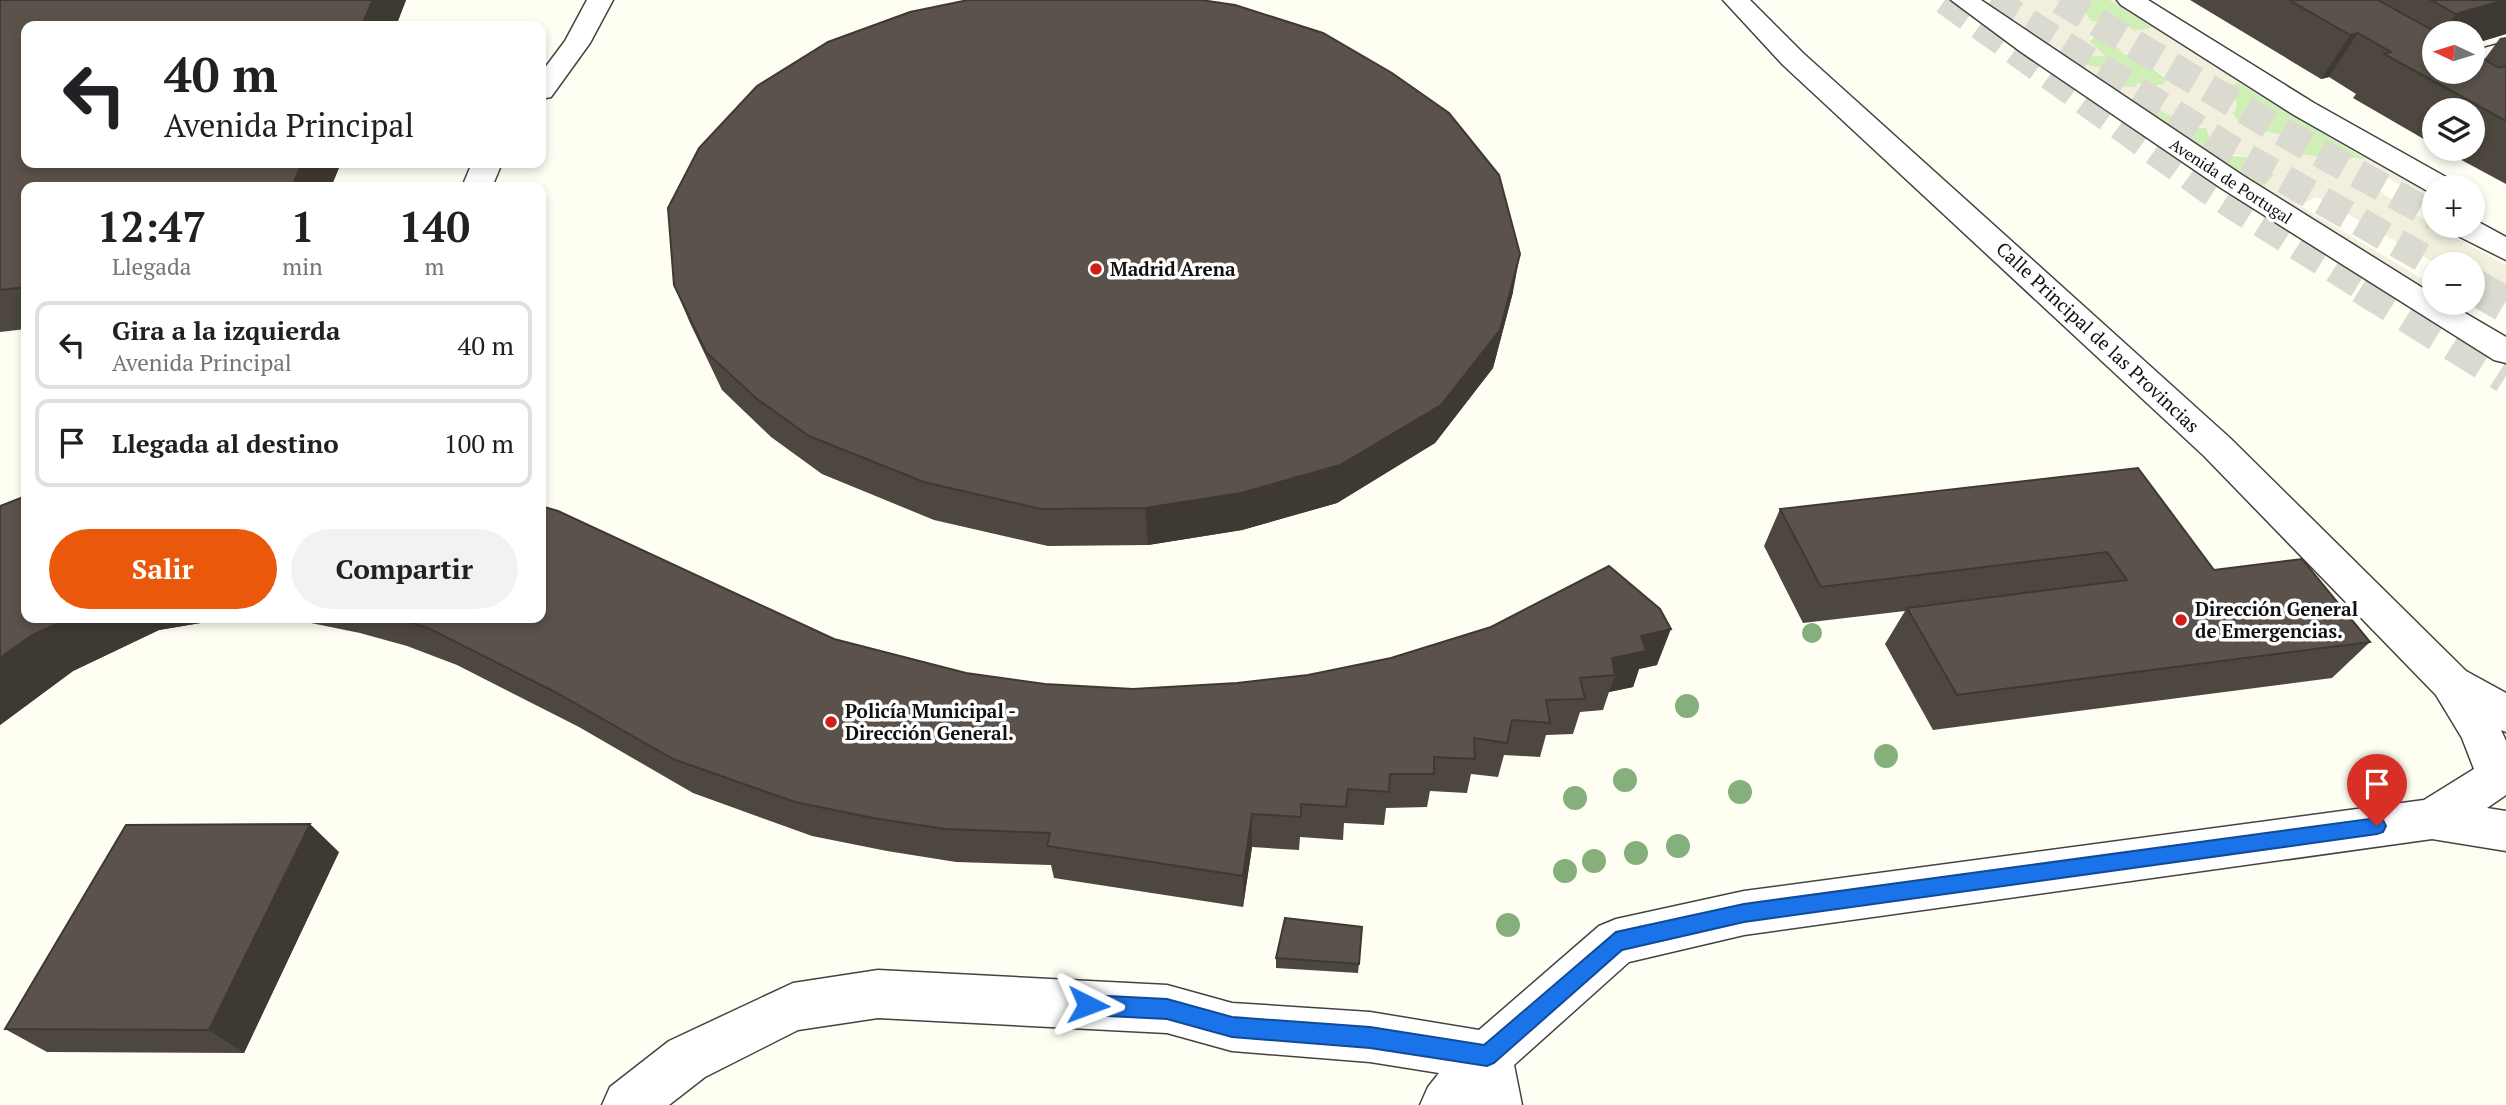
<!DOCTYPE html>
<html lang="es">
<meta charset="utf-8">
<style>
body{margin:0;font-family:"PT Serif",serif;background:#f2f2f2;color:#202124;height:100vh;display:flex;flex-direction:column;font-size:26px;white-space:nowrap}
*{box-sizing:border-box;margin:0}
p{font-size:23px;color:#757577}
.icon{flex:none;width:38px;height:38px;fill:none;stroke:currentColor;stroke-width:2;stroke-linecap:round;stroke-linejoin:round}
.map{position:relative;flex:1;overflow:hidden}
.panel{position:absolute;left:21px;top:182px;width:525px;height:441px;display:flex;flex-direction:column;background:#fff;border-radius:14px;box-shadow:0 4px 10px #0003}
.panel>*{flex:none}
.hud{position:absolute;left:21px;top:21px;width:525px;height:147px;border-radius:14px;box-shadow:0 4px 10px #0003;background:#fff;color:#202124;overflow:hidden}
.needle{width:46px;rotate:274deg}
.fabs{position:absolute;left:2422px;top:21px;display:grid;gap:14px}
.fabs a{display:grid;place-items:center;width:63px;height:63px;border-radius:50%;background:#fff;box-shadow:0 4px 10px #0003;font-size:35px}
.pin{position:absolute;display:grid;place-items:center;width:60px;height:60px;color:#fff;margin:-72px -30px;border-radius:50% 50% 50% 0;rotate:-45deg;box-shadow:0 0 7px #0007}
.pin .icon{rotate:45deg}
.me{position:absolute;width:77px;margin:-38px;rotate:93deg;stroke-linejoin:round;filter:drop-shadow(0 0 5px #0008)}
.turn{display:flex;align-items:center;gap:24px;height:147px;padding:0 28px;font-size:32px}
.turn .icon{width:91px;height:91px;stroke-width:2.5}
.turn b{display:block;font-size:49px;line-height:60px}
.eta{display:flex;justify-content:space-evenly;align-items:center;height:119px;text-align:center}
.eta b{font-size:42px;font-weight:600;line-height:49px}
.primary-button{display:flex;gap:14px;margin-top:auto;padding:14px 28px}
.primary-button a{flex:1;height:80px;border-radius:42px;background:#ea580c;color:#fff;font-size:28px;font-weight:600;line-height:80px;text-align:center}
.primary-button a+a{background:#f2f2f2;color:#202124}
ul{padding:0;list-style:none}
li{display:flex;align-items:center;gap:21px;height:88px;margin:0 14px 10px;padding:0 14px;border:4px solid #e0e0e0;border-radius:14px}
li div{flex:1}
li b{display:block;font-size:26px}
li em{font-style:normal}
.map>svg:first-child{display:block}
.green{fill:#cfefb7}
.plaza{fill:#f2efdf;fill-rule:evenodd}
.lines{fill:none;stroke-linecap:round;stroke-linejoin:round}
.highway-tunnel-far1{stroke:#dbdad1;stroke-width:29;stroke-dasharray:29 14;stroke-linecap:butt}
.highway-tunnel{stroke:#dbdad1;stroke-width:36;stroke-dasharray:36 18;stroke-linecap:butt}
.minor-casing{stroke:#434343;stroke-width:3}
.minor{fill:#fff;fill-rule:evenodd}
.tree{fill:#85b07b}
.wall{fill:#4d4740}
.shaded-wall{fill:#3f3934}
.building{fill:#5a524b;stroke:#3f3934;stroke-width:2}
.route{fill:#1a73e8;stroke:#114b97;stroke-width:2}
.poi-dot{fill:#d01f18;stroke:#fff;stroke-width:2.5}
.labels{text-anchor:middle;stroke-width:7;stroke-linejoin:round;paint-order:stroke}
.far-street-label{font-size:16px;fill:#101010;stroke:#fff}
.poi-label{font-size:19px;font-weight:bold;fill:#101010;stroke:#fff;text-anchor:start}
.street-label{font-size:19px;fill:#101010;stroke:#fff}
</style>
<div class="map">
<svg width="2506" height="1105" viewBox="0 0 2506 1105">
<rect width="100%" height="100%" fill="#fffef3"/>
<path class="green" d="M 2054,0 L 2110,0 L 2154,28 L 2134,31 L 2125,24 L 2091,21 L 2083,10 Z
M 2096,36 L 2113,42 L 2125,55 L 2155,55 L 2158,63 L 2149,66 L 2167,79 L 2164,84 C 2149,89 2112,90 2100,78 L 2106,69 L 2081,64 L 2073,56 L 2104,56 L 2089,41 Z
M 2239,83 L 2368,160 L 2353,158 L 2335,167 L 2327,161 L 2295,153 L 2283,135 C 2241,128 2234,123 2215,85 Z
M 2160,110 L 2198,128 L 2207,128 L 2232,156 L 2248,157 L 2251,164 L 2276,175 L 2258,189 L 2141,113 Z"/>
<path class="plaza" d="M 1993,0 L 2054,0 L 2083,10 L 2091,21 L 2125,24 L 2134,31 L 2153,28 L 2110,0 L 2121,0 L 2388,168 L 2434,194 L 2434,205 L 2379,172 L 2360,179 L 2434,226 L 2506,265 L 2506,303 L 2473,284 L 2473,264 L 2437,264 L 2317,197 L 2299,205 L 2434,286 L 2434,300 L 2257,192 L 1986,6 ZM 2096,36 L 2113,42 L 2125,55 L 2155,55 L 2158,63 L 2148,65 L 2162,74 L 2167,79 L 2164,84 L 2149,87 L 2139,83 L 2132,88 L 2105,83 L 2100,78 L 2106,69 L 2081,64 L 2073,57 L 2106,56 L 2089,41 L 2090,38 ZM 2239,83 L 2366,159 L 2346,159 L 2335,167 L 2319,157 L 2296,153 L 2301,147 L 2283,135 L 2256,131 L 2231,115 L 2236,109 L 2237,101 L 2217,85 ZM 2160,110 L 2188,126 L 2206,128 L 2212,146 L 2222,153 L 2248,157 L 2256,168 L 2275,175 L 2258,189 L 2143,113 Z"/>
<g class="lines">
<path class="highway-tunnel-far1" d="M 1945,0 L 2209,190 L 2365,288
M 1991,0 L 2229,148 L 2434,264
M 2060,0 L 2277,129 L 2434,216
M 2473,286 L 2476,288"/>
<path class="highway-tunnel" d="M 2362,286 L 2506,376
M 2473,286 L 2506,305"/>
<defs>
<path id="minor" d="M 587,0 L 613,0 L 590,43 L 551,97 L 541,99 L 541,73 L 565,41 Z
M 1723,0 L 1750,0 L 1803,53 L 2230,438 L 2466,671 L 2506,693 L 2506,732 L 2501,730 L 2506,741 L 2506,795 L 2487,808 L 2506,811 L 2506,851 L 2432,839 L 1744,935 L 1629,962 L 1514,1065 L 1522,1105 L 1420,1105 L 1428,1087 L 1439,1073 L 1370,1062 L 1232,1051 L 1167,1033 L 878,1018 L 798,1030 L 705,1077 L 669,1105 L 602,1105 L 610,1087 L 669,1041 L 793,983 L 878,970 L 1167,985 L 1232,1003 L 1370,1012 L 1479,1030 L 1599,926 L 1616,919 L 1744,891 L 2424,800 L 2474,769 L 2462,738 L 2436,695 L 2204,456 L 1783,65 Z
M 1951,0 L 1981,0 L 2242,175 L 2434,295 L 2434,303 L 2448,303 L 2506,337 L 2506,363 L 2494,360 L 2221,188 L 2021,52 Z
M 2117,0 L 2148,0 L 2314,103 L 2453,181 L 2457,187 L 2434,187 L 2434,194 L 2431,193 L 2294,115 L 2121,5 Z
M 2506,42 L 2506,59 L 2473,68 L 2473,51 Z
M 472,163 L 502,163 L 492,187 L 462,187 Z
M 2473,219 L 2506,237 L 2506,260 L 2452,233 L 2448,226 L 2473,226 Z"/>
</defs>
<use href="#minor" class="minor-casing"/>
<use href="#minor" class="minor"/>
</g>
<g class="tree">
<circle cx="1812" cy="633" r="10"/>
<circle cx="1687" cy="706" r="12"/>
<circle cx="1886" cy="756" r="12"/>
<circle cx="1625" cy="780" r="12"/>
<circle cx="1740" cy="792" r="12"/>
<circle cx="1575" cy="798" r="12"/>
<circle cx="1678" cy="846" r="12"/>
<circle cx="1636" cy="853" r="12"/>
<circle cx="1594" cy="861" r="12"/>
<circle cx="1565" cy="871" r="12"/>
<circle cx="1508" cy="925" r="12"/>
</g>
<path class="wall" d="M 0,0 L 406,0 L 396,26 L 26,26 L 26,163 L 341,163 L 331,187 L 26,187 L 26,329 L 0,332 Z
M 2190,0 L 2506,0 L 2506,34 L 2473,44 L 2473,33 L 2434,33 L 2484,60 L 2500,38 L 2506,37 L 2506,184 L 2441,149 L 2473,149 L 2473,110 L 2434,110 L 2434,145 L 2353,98 L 2356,94 L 2329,77 L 2321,79 Z
M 674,285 L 1513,292 L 1493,368 L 1435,443 L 1337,503 L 1242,530 L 1148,545 L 1048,546 L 934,520 L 822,474 L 771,437 L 722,390 L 690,323 Z
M 2138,468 L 2214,570 L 2370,642 L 2332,678 L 1933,730 L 1885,644 L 1905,611 L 1803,623 L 1764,546 L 1780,509 Z
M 0,506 L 26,618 L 541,618 L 834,639 L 966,673 L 1045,684 L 1133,689 L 1657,665 L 1639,669 L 1633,687 L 1609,692 L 1603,710 L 1580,712 L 1573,734 L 1546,735 L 1540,757 L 1504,755 L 1498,777 L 1471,774 L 1467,793 L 1430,791 L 1427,807 L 1386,808 L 1384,825 L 1344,823 L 1343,840 L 1300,837 L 1299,850 L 1252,847 L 1243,907 L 1054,878 L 1051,865 L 956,862 L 887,851 L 812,836 L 693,793 L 579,727 L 457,665 L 407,646 L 360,633 L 306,622 L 267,618 L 230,618 L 159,630 L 73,671 L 0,725 Z
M 339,852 L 244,1053 L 47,1052 L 5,1029 Z
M 1276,958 L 1359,964 L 1358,973 L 1276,968 Z"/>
<path class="shaded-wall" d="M 373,0 L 406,0 L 396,26 L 361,26 Z
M 2506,0 L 2506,34 L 2473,44 L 2473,33 L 2442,33 L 2456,14 Z
M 2358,33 L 2329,77 L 2321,79 L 2350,35 Z
M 302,163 L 341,163 L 331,187 L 292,187 Z
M 1520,254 L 1513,292 L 1493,368 L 1435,443 L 1337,503 L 1242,530 L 1148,545 L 1145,508 Z
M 70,618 L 230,618 L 159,630 L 73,671 L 0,725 L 0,658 L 32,635 Z
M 1671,629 L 1657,665 L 1639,669 L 1633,687 L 1609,692 L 1615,675 L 1612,658 L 1641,636 Z
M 1252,814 L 1252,847 L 1243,907 L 1243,876 Z
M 310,824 L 339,852 L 244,1053 L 209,1030 Z"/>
<path class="building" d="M 0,0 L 373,0 L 361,26 L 26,26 L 26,163 L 302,163 L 292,187 L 26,187 L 26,287 L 0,290 Z
M 968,0 L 1201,0 L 1235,5 L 1323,33 L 1392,73 L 1449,113 L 1499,175 L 1520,254 L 1500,330 L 1441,405 L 1340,465 L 1241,493 L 1145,508 L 1041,509 L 924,482 L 809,436 L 757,399 L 706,352 L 674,285 L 668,208 L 699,148 L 757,86 L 828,42 L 910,12 Z
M 2289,0 L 2378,0 L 2437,33 L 2434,33 L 2434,72 L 2473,72 L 2473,53 L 2499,68 L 2506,66 L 2506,121 L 2384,54 L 2391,52 L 2358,33 L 2350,35 Z
M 2431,0 L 2505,0 L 2456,14 Z
M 2138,468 L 2214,570 L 2302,559 L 2370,642 L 1957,695 L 1907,608 L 2127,580 L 2107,552 L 1821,587 L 1780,509 Z
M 26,496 L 26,618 L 70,618 L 32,635 L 0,658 L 0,506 Z
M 541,506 L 558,511 L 834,639 L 966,673 L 1045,684 L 1133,689 L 1237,683 L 1308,675 L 1391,658 L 1491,627 L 1609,566 L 1660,609 L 1671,629 L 1641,636 L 1646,651 L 1612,658 L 1615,675 L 1580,678 L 1585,699 L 1546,700 L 1550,723 L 1512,720 L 1507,743 L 1474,738 L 1475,759 L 1434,757 L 1434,774 L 1390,774 L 1389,792 L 1348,789 L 1346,807 L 1301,804 L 1301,817 L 1252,814 L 1243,876 L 1047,846 L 1050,833 L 945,829 L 873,818 L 795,802 L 673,759 L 555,692 L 430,629 L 399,618 L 541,618 Z
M 310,824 L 209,1030 L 5,1029 L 126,825 Z
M 1285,918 L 1362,927 L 1359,964 L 1276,958 Z"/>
<path class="route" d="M 2377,818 L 2383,820 L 2386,826 L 2383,832 L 2377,834 L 1744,922 L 1622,950 L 1494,1063 L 1487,1066 L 1370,1048 L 1232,1037 L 1167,1019 L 1088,1015 L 1081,1012 L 1078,1005 L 1081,998 L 1088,995 L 1167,999 L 1232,1017 L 1370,1027 L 1484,1045 L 1616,932 L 1744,904 Z"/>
<g class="poi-dot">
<circle cx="1096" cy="269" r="7"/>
<circle cx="2181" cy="620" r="7"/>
<circle cx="831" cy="722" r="7"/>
</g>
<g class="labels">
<g class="far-street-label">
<text transform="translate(2231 181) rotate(33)" y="6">Avenida de Portugal</text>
</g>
<g class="poi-label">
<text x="1110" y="276">Madrid Arena</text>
<text x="2195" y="616">Dirección General<tspan x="2195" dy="22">de Emergencias.</tspan></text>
<text x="845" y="718">Policía Municipal -<tspan x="845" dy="22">Dirección General.</tspan></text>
</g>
<g class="street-label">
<text transform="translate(2098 337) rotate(43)" y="7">Calle Principal de las Provincias</text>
</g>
</g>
</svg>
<div class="fabs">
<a><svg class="needle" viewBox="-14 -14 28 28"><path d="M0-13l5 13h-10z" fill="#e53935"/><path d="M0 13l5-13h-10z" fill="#757577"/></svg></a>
<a><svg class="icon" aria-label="layers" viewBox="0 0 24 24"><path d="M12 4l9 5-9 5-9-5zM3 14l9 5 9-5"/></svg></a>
<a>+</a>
<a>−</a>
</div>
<div class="pin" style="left:2377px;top:826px;background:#d93025"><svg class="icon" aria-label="arrive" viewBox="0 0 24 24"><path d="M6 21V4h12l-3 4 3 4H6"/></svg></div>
<svg class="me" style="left:1088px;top:1005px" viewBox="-20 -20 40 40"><path d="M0-17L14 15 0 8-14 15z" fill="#1a73e8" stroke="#fff" stroke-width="4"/></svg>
<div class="hud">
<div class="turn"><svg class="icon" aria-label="left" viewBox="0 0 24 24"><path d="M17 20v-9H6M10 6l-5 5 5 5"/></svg><div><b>40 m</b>Avenida Principal</div></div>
</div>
<section class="panel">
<div class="eta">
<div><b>12:47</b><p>Llegada</p></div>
<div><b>1</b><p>min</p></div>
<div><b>140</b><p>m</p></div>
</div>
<ul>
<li><svg class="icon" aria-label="left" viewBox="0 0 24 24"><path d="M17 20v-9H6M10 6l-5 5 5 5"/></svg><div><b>Gira a la izquierda</b><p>Avenida Principal</p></div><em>40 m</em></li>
<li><svg class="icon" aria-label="arrive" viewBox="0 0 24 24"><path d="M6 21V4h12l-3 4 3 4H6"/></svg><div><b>Llegada al destino</b></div><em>100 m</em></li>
</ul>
<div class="primary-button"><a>Salir</a><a>Compartir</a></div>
</section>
</div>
